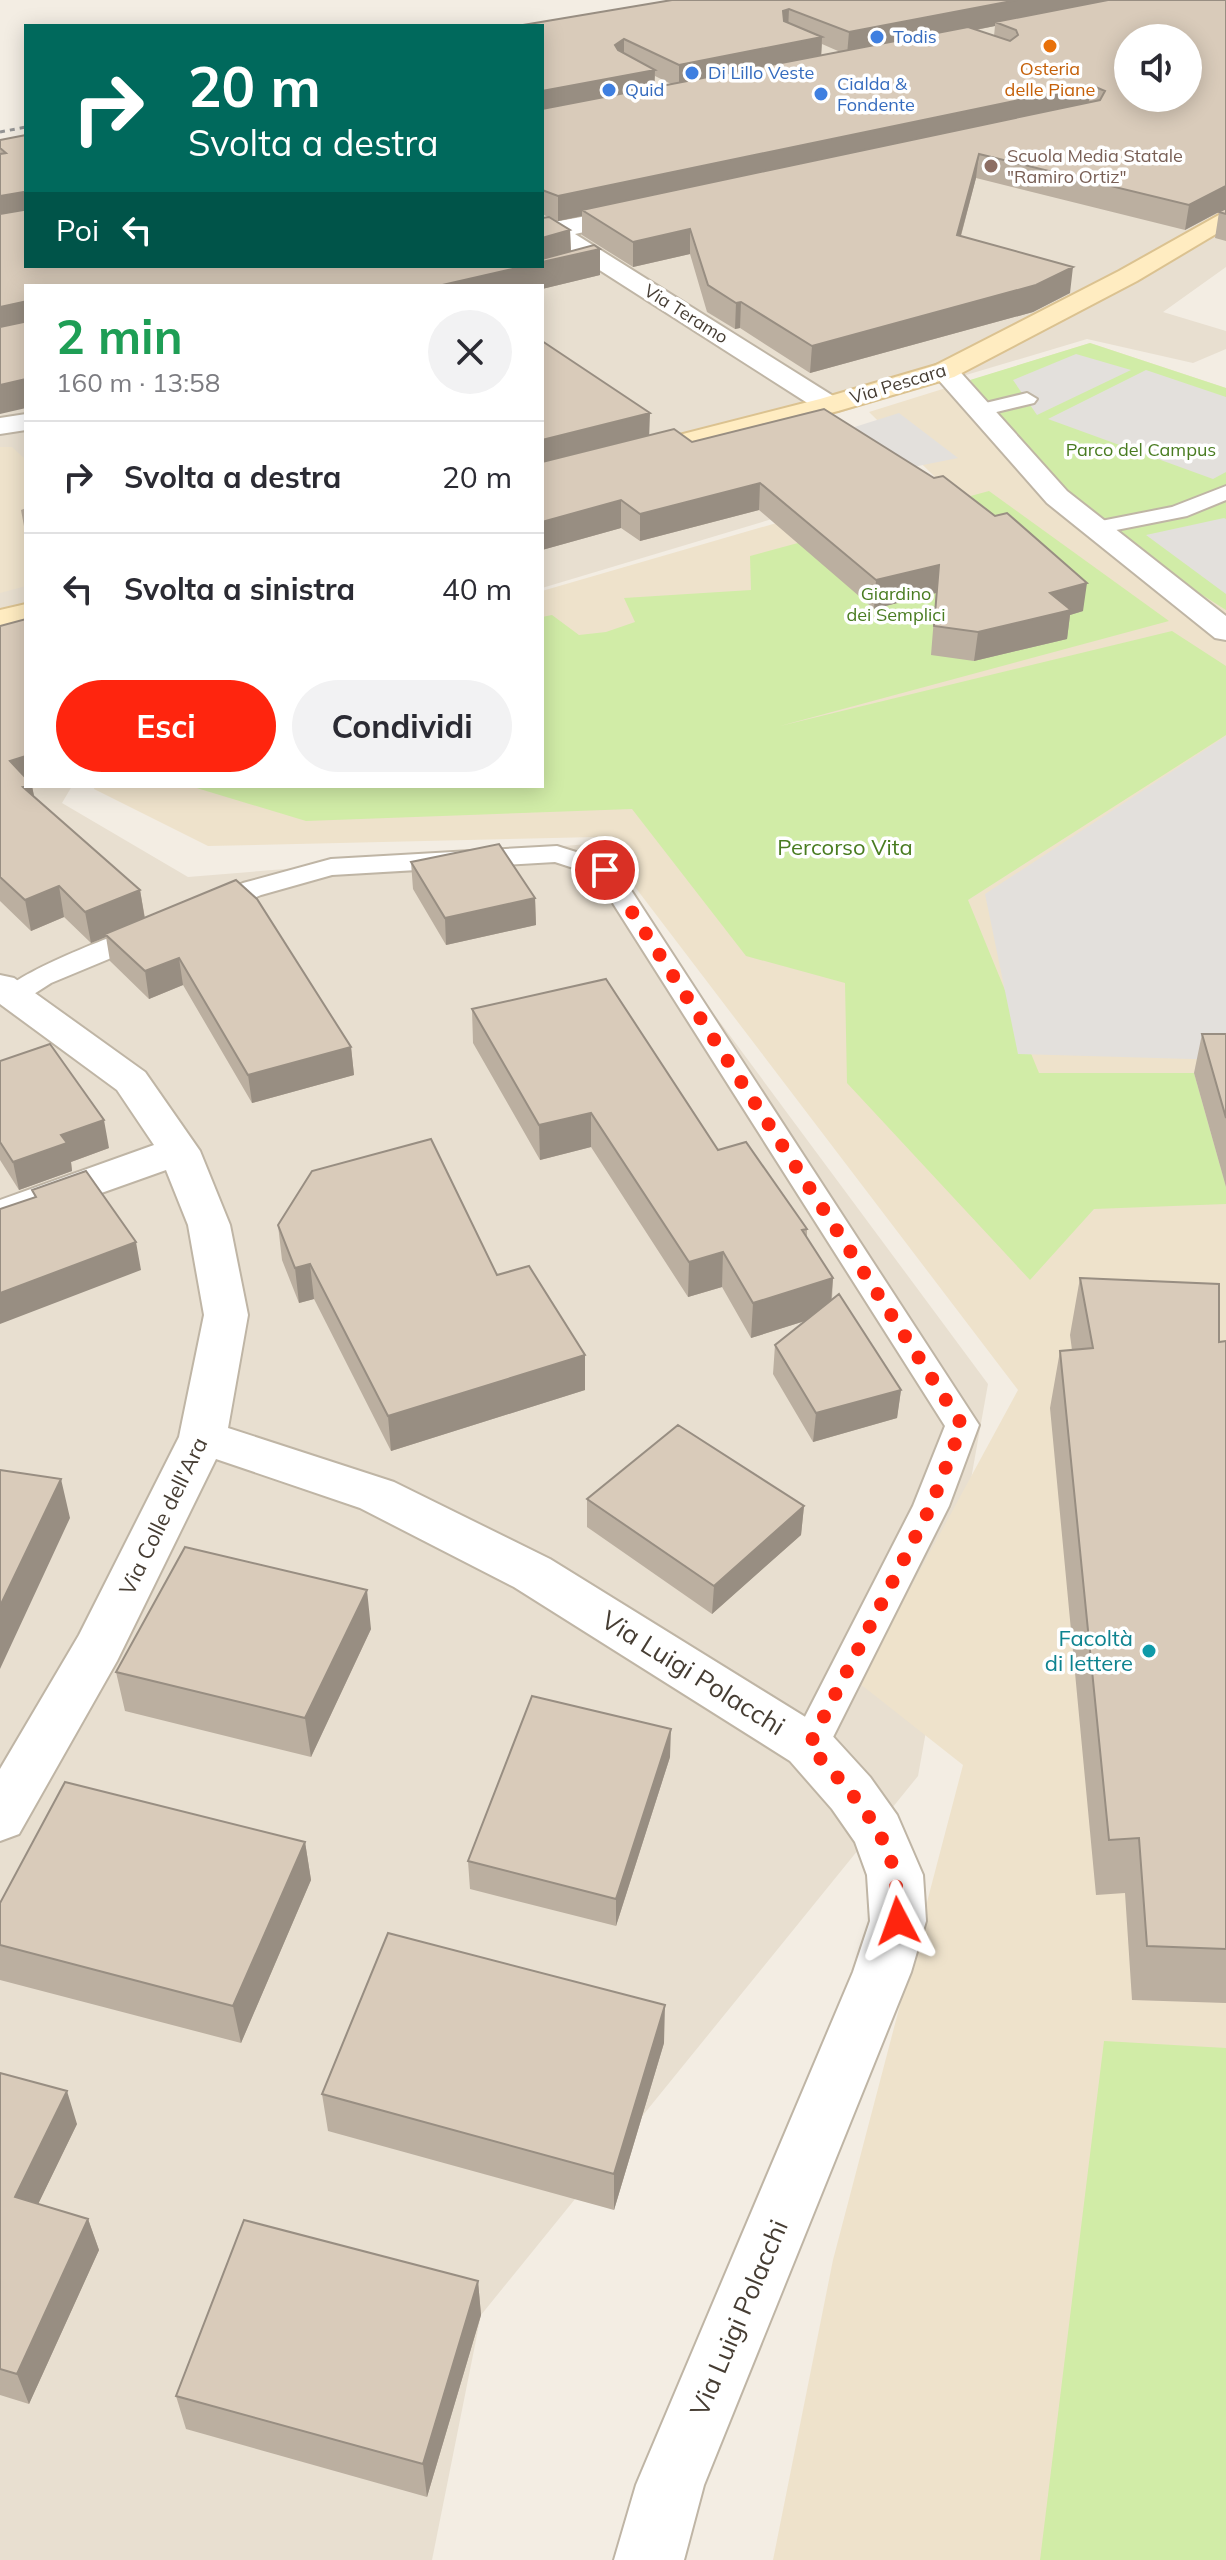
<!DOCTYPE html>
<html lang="it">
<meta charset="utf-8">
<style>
body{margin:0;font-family:Mulish,sans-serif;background:#f2f2f3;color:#2b2b33;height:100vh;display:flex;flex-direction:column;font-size:30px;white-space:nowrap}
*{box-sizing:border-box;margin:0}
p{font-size:26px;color:#7c7c81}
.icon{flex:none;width:44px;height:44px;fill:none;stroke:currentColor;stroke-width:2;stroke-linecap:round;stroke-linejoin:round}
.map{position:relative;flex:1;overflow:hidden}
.side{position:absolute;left:24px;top:284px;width:520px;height:504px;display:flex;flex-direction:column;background:#fff;border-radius:0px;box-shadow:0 4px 20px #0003}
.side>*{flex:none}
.hud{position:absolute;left:24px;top:24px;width:520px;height:244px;border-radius:0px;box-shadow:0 4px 20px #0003;background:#00695c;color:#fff;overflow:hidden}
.buttons{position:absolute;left:1114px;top:24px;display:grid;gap:16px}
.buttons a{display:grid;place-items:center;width:88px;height:88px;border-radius:50%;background:#fff;box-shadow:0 4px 20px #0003;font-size:40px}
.pin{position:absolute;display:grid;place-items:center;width:68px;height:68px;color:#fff;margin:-34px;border:4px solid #fff;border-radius:50%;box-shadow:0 2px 8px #0007}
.me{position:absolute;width:88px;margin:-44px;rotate:356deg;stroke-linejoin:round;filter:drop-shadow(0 0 6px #0008)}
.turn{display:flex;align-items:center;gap:28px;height:168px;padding:0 32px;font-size:36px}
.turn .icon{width:104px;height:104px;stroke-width:2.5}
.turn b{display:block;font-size:56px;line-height:68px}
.then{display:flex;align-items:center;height:76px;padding:0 32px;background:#0003;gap:16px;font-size:30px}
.round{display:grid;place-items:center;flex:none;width:84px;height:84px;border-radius:42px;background:#f2f2f3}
.headline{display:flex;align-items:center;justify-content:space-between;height:136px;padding:0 32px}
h1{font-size:48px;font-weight:700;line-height:60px;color:#1e9e55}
.action{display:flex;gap:16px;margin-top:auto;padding:16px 32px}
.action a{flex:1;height:92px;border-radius:48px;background:#ff250e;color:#fff;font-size:32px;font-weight:700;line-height:92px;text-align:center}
.action a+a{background:#f2f2f3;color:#2b2b33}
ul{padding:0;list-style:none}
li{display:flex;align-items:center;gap:24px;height:112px;padding:0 32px;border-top:2px solid #e1e1e2}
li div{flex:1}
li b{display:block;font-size:30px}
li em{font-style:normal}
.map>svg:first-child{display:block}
.residential{fill:#e8dfd0;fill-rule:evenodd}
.education{fill:#eee2cb}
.green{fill:#d1eca7}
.parking{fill:#e3e0dc}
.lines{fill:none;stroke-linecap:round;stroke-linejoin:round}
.lane-casing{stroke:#bfb5a5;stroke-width:4}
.street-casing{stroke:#bfb5a5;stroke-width:4}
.secondary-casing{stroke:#dbc290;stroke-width:4}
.lane{fill:#fff;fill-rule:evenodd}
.street{fill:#fff;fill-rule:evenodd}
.secondary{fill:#ffecc1;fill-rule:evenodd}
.rail{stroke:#949494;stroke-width:3;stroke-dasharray:5 5;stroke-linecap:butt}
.wall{fill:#bbafa0;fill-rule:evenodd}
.shaded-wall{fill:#988e82}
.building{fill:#d9cbba;stroke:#988e82;stroke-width:2;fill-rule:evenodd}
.route{stroke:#ff250e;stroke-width:14;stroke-dasharray:0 25.2}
.shop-dot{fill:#3f7fe0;stroke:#fff;stroke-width:3}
.food-dot{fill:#e8710a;stroke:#fff;stroke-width:3}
.education-dot{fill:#8d6e63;stroke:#fff;stroke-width:3}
.culture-dot{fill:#0f9aa8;stroke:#fff;stroke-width:3}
.labels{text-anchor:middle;stroke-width:7;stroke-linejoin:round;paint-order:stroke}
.far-shop-label{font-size:18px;fill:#366cbe;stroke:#fff;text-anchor:start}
.far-food-label{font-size:18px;fill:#c56008;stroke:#fff}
.far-education-label{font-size:18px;fill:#785e54;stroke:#fff;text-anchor:start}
.far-street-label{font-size:18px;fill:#463d33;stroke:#fff}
.far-park-label{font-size:18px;fill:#497c21;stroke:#fff}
.park-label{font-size:22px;fill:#497c21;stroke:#fff}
.street-label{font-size:22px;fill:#463d33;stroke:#fff}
.culture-label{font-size:22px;fill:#0d838f;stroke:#fff;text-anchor:end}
.near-street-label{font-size:26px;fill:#463d33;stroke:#fff}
</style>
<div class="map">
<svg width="1226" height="2560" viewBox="0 0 1226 2560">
<rect width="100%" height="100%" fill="#f3ede3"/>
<path class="residential" d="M 1226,0 L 1226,267 L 1163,312 L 1226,331 L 1226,349 L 1193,363 L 1087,339 L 805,423 L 882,486 L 542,588 L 542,286 L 26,286 L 26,786 L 72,786 L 62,803 L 188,877 L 588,844 L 988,1384 L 918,1776 L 481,2315 L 432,2560 L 0,2560 L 0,144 L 26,266 L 542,266 L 542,45 ZM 1128,38 L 1188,38 L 1188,98 L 1128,98 Z"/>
<path class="education" d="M 1090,343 L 1226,388 L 1226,2560 L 773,2560 L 833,2260 L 963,1765 L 859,1683 L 1018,1390 L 597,837 L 208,846 L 94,789 L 95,786 L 542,786 L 542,591 L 935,477 L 869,412 Z
M 0,447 L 12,447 L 26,460 L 26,586 L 0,593 Z"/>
<path class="green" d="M 1090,343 L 1226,388 L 1226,610 L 1096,528 L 970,380 Z
M 989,491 L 1169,621 L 780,726 L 1172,631 L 1226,666 L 1226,735 L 968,900 L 1039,1073 L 1194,1073 L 1226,1187 L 1226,1204 L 1094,1209 L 1030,1280 L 847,1083 L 845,983 L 746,956 L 632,809 L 306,821 L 190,786 L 542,786 L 542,617 L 552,615 L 579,635 L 606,632 L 635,622 L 624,598 L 751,590 L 750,556 Z
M 1104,2041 L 1226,2048 L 1226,2560 L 1040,2560 Z"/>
<path class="parking" d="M 1076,354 L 1131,370 L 1037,415 L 1013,380 Z
M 1146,370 L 1226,397 L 1226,472 L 1213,479 L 1048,419 Z
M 899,413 L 958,458 L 903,469 L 842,431 Z
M 1226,519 L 1226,594 L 1146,535 L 1224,518 Z
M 1226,736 L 1226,1060 L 1018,1054 L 985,894 Z"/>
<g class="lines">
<defs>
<path id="lane" d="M 1027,393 L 1037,399 L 1034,403 L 980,416 L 970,410 L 973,406 Z
M 1226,486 L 1226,500 L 1187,516 L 1096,534 L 1085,528 L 1096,522 L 1172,507 Z
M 557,846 L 614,864 L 979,1425 L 949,1506 L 823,1757 L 809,1762 L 795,1757 L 790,1746 L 913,1506 L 945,1426 L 595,875 L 555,862 L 332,875 L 261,895 L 218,913 L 200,913 L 196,907 L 200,901 L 243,883 L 331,859 Z
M 147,925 L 157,927 L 161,933 L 157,939 L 51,983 L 23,1001 L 13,1003 L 3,1001 L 0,996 C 7,976 122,931 147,925 Z"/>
<path id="street" d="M 641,206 L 649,208 L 653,213 L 649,218 L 575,234 L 838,399 L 842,405 L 838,411 L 820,411 L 551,239 L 542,241 L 543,224 Z
M 945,363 L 954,365 L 1067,491 L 1226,616 L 1226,640 L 1215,638 L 1047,503 L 936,377 L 932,371 L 936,365 Z
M 26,414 L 26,430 L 0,434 L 0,418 Z
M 0,975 L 14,978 L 145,1072 L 200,1151 L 230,1225 L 248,1315 L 228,1428 L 394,1482 L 550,1559 L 828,1731 L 870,1777 L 897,1815 L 923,1875 L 926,1921 L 911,1972 L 704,2485 L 684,2560 L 614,2560 L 636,2485 L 853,1972 L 870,1921 L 867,1875 L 855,1842 L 832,1809 L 790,1761 L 514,1587 L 360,1508 L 216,1459 L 117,1661 L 19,1834 L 0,1841 L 0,1769 L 79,1635 L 179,1437 L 204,1315 L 188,1225 L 166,1170 L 0,1229 L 0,1200 L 154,1145 L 117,1090 L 0,1004 Z"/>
<path id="secondary" d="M 1226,211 L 1226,228 L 1137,281 L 954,377 L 838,411 L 542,487 L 542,470 L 820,399 L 936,365 L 1119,271 Z
M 26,604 L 26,623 L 0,629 L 0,610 Z"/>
</defs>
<use href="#lane" class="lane-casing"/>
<use href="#street" class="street-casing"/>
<use href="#secondary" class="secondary-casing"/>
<use href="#lane" class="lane"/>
<use href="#street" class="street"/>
<use href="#secondary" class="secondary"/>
<path class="rail" d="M 0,132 L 26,127"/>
</g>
<path class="wall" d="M 672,0 L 1226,0 L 1226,241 L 1215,238 L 1219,212 L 1223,210 L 1185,230 L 976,178 L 961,236 L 1070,293 L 1033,312 L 810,373 L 740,328 L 735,329 L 707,312 L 690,254 L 633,267 L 582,235 L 582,216 L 558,221 L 551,218 L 570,230 L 571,252 L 600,275 L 542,289 L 542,286 L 26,286 L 0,414 L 0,140 L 26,135 L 26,266 L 542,266 L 548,217 L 542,214 L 542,26 ZM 995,26 L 994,36 L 976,30 ZM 822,44 L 838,51 L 839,52 L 821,55 ZM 655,76 L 671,84 L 654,87 Z
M 649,435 L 692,442 L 1083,611 L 1070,615 L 1067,639 L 974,661 L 931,655 L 936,593 L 874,609 L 759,510 L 640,541 L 621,528 L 542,550 Z
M 26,508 L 26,537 L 21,510 Z
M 0,626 L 26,786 L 32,786 L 34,797 L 140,890 L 145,918 L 351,1047 L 354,1075 L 252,1103 L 183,985 L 149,999 L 110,961 L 106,937 L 91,943 L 64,917 L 31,931 L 0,901 Z
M 411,862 L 535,898 L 536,925 L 446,945 L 413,889 Z
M 472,1009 L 718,1150 L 807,1229 L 807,1237 L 833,1278 L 832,1299 L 901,1390 L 897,1418 L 813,1442 L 773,1374 L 775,1345 L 805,1321 L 751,1338 L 722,1287 L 688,1297 L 591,1147 L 540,1160 L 473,1043 Z
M 1202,1034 L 1226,1034 L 1226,1187 L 1194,1073 Z
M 0,1061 L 109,1148 L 71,1162 L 72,1171 L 19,1190 L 0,1160 Z
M 278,1225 L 497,1275 L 585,1390 L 391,1451 L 314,1299 L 299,1303 L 282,1260 Z
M 1080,1278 L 1219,1342 L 1226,1341 L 1226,2003 L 1132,2000 L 1125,1893 L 1096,1895 L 1050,1408 L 1060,1351 L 1072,1350 L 1070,1335 Z
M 587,1499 L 804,1506 L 801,1535 L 712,1614 L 587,1527 Z
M 371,1629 L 311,1757 L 125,1711 L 116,1672 Z
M 670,1757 L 616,1926 L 470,1889 L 468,1861 Z
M 305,1842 L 311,1880 L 241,2043 L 0,1980 L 0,1903 Z
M 664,2043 L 614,2210 L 328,2131 L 322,2094 Z
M 0,2073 L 77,2124 L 38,2204 L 88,2219 L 99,2250 L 29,2404 L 0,2395 Z
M 478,2281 L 481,2315 L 427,2497 L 186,2429 L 176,2396 Z"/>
<path class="shaded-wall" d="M 1017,0 L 1126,0 L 995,22 L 995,26 L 847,55 L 849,32 Z
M 789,9 L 788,31 L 782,33 L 783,11 Z
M 822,37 L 821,60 L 679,88 L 679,65 Z
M 624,39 L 624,61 L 615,45 Z
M 655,70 L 654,93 L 542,115 L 542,91 Z
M 1091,85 L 1088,108 L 582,210 L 582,216 L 558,221 L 558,196 Z
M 979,154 L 976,178 L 954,261 L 957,235 Z
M 1226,186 L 1226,208 L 1185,230 L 1189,205 Z
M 24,192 L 26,217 L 0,222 L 0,196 Z
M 690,229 L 690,254 L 633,267 L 633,242 Z
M 570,230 L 571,256 L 600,249 L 600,275 L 542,289 L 542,286 L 438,286 L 488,266 L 542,266 L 542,238 Z
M 1073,267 L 1070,293 L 1033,312 L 810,373 L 812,346 Z
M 23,302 L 26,329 L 0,335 L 0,307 Z
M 741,302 L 740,328 L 735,329 L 736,303 Z
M 26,379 L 26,408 L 0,414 L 0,385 Z
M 650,413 L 649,440 L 542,467 L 542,440 Z
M 760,483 L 759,510 L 640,541 L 640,514 Z
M 621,500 L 621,528 L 542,550 L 542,522 Z
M 939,565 L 936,593 L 874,609 L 876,580 Z
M 1087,583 L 1083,611 L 1070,615 L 1067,639 L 974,661 L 978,632 L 1050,593 Z
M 26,756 L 26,786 L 32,786 L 38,815 L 10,761 Z
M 59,886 L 64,917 L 31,931 L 25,900 Z
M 140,890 L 145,920 L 105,934 L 106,937 L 91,943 L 85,912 Z
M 535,898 L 536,925 L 446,945 L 445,918 Z
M 179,958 L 183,985 L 149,999 L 145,971 Z
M 351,1047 L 354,1075 L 252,1103 L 248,1075 Z
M 591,1113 L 591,1147 L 540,1160 L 539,1125 Z
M 104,1120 L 109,1148 L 71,1162 L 72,1171 L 19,1190 L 13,1162 L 61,1135 Z
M 136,1242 L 141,1270 L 0,1324 L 0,1293 Z
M 723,1252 L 722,1287 L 688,1297 L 689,1262 Z
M 310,1264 L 314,1299 L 299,1303 L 295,1268 Z
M 833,1278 L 830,1313 L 751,1338 L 753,1303 Z
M 585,1355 L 585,1390 L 391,1451 L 388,1416 Z
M 901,1390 L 897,1418 L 813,1442 L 816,1413 Z
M 61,1479 L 70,1518 L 0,1669 L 0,1606 Z
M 804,1506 L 801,1535 L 712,1614 L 714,1586 Z
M 367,1590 L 371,1629 L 311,1757 L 305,1718 Z
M 671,1729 L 670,1757 L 616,1926 L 616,1899 Z
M 305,1842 L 311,1880 L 241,2043 L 233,2006 Z
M 665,2005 L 664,2043 L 614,2210 L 614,2174 Z
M 67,2091 L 77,2124 L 26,2229 L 15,2197 Z
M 88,2219 L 99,2250 L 29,2404 L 17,2374 Z
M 478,2281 L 481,2315 L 427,2497 L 423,2464 Z"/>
<path class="building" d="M 672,0 L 1017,0 L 849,32 L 789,9 L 783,11 L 784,21 L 822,37 L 679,65 L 624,39 L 615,45 L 618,50 L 655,70 L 542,91 L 542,26 L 517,26 Z
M 1108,0 L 1226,0 L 1226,186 L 1189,205 L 979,154 L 957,235 L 1073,267 L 1036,285 L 812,346 L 741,302 L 736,303 L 708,285 L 690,229 L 633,242 L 582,210 L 1100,100 L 1105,91 L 1091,85 L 558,196 L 542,190 L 542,109 L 968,27 L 1010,41 L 1018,35 L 1016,30 L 995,22 ZM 1128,38 L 1188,38 L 1188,98 L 1128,98 Z
M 26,135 L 26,266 L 526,266 L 438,286 L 26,286 L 26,379 L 0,385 L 0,327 L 24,322 L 23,302 L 0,307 L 0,214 L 24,210 L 24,192 L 0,196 L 0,154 L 6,153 L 0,148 L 0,140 Z
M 1226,208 L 1226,214 L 1219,212 Z
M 549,217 L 570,230 L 542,238 L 542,218 Z
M 594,245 L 600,249 L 542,262 L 542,259 Z
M 542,341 L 650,413 L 542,440 Z
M 824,409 L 934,478 L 943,476 L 995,516 L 1007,513 L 1087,583 L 1050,593 L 1071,610 L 978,632 L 934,626 L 939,565 L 876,580 L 760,483 L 640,514 L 621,500 L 542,522 L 542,462 L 674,429 L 692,442 Z
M 26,619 L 26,756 L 10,761 L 26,778 L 26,786 L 28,786 L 23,787 L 140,890 L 85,912 L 59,886 L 25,900 L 0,877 L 0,626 Z
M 499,844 L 535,898 L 445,918 L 411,862 Z
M 236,880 L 257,899 L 351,1047 L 248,1075 L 179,958 L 145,971 L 105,934 Z
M 606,979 L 718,1150 L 746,1142 L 807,1229 L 802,1230 L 833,1278 L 753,1303 L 723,1252 L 689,1262 L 591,1113 L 539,1125 L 472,1009 Z
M 1202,1034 L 1226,1034 L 1226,1118 Z
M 50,1044 L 104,1120 L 61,1135 L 67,1143 L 13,1162 L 0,1142 L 0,1061 Z
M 431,1139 L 497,1275 L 529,1266 L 585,1355 L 388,1416 L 310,1264 L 295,1268 L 278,1225 L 312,1171 Z
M 86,1171 L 136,1242 L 0,1293 L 0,1209 L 36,1197 L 32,1190 Z
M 1080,1278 L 1219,1284 L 1219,1342 L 1226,1341 L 1226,1949 L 1147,1946 L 1139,1838 L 1109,1840 L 1060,1351 L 1093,1348 Z
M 839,1294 L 901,1390 L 816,1413 L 775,1345 Z
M 678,1425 L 804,1506 L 714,1586 L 587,1499 Z
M 0,1470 L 61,1479 L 0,1606 Z
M 185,1547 L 367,1590 L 305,1718 L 116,1672 Z
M 532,1696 L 671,1729 L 616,1899 L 468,1861 Z
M 65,1782 L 305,1842 L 233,2006 L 0,1945 L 0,1903 Z
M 388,1933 L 665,2005 L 614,2174 L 322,2094 Z
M 0,2073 L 67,2091 L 15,2197 L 88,2219 L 17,2374 L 0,2369 Z
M 244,2220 L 478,2281 L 423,2464 L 176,2396 Z"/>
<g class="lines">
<path class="route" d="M 605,870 L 962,1425 L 931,1506 L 809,1746 C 843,1784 886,1825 895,1877 C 897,1891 897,1907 898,1921"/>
</g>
<g class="shop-dot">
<circle cx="877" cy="37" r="8"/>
<circle cx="692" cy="73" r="8"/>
<circle cx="609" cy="90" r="8"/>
<circle cx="821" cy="94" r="8"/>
</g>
<circle class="food-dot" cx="1050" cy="46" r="8"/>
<circle class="education-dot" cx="991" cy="166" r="8"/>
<circle class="culture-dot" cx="1149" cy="1651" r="8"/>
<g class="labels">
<g class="far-shop-label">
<text x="893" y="43">Todis</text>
<text x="708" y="79">Di Lillo Veste</text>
<text x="837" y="90">Cialda &amp;<tspan x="837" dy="21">Fondente</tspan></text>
<text x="625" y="96">Quid</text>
</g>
<g class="far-food-label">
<text x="1050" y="75">Osteria<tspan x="1050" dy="21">delle Piane</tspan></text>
</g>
<g class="far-education-label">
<text x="1007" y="162">Scuola Media Statale<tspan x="1007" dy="21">"Ramiro Ortiz"</tspan></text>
</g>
<g class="far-street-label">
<text transform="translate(686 314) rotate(32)" y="6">Via Teramo</text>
<text transform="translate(898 384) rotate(-17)" y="6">Via Pescara</text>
</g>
<g class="far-park-label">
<text x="1141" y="456">Parco del Campus</text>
<text x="896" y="600">Giardino<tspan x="896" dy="21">dei Semplici</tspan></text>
</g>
<g class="park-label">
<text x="845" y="855">Percorso Vita</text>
</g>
<g class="street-label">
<text transform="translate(163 1516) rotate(-64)" y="8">Via Colle dell'Ara</text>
</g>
<g class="culture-label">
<text x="1133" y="1646">Facoltà<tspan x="1133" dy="25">di lettere</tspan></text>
</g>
<g class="near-street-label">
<text transform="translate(693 1673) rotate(32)" y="9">Via Luigi Polacchi</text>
<text transform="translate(739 2318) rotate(-67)" y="9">Via Luigi Polacchi</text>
</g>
</g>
</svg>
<div class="buttons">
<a><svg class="icon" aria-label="sound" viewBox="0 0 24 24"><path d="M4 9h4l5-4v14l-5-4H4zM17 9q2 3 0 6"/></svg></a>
</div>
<div class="pin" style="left:605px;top:870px;background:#d93025"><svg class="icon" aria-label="arrive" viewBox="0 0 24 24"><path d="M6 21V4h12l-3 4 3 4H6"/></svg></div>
<svg class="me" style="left:898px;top:1921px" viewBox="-20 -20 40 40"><path d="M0-17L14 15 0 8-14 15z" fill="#ff250e" stroke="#fff" stroke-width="4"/></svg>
<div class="hud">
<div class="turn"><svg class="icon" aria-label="right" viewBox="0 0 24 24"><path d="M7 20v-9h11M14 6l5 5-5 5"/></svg><div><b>20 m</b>Svolta a destra</div></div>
<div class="then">Poi<svg class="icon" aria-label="left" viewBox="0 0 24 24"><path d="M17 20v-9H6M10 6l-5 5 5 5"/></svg></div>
</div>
<section class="side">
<div class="headline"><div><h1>2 min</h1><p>160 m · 13:58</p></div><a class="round"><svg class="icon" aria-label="close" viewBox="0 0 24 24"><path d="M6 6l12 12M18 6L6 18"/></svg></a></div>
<ul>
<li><svg class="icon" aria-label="right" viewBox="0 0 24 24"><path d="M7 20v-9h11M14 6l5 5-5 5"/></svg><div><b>Svolta a destra</b></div><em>20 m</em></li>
<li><svg class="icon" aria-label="left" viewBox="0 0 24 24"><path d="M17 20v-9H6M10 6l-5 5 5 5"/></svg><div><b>Svolta a sinistra</b></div><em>40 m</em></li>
</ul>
<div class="action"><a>Esci</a><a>Condividi</a></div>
</section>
</div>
